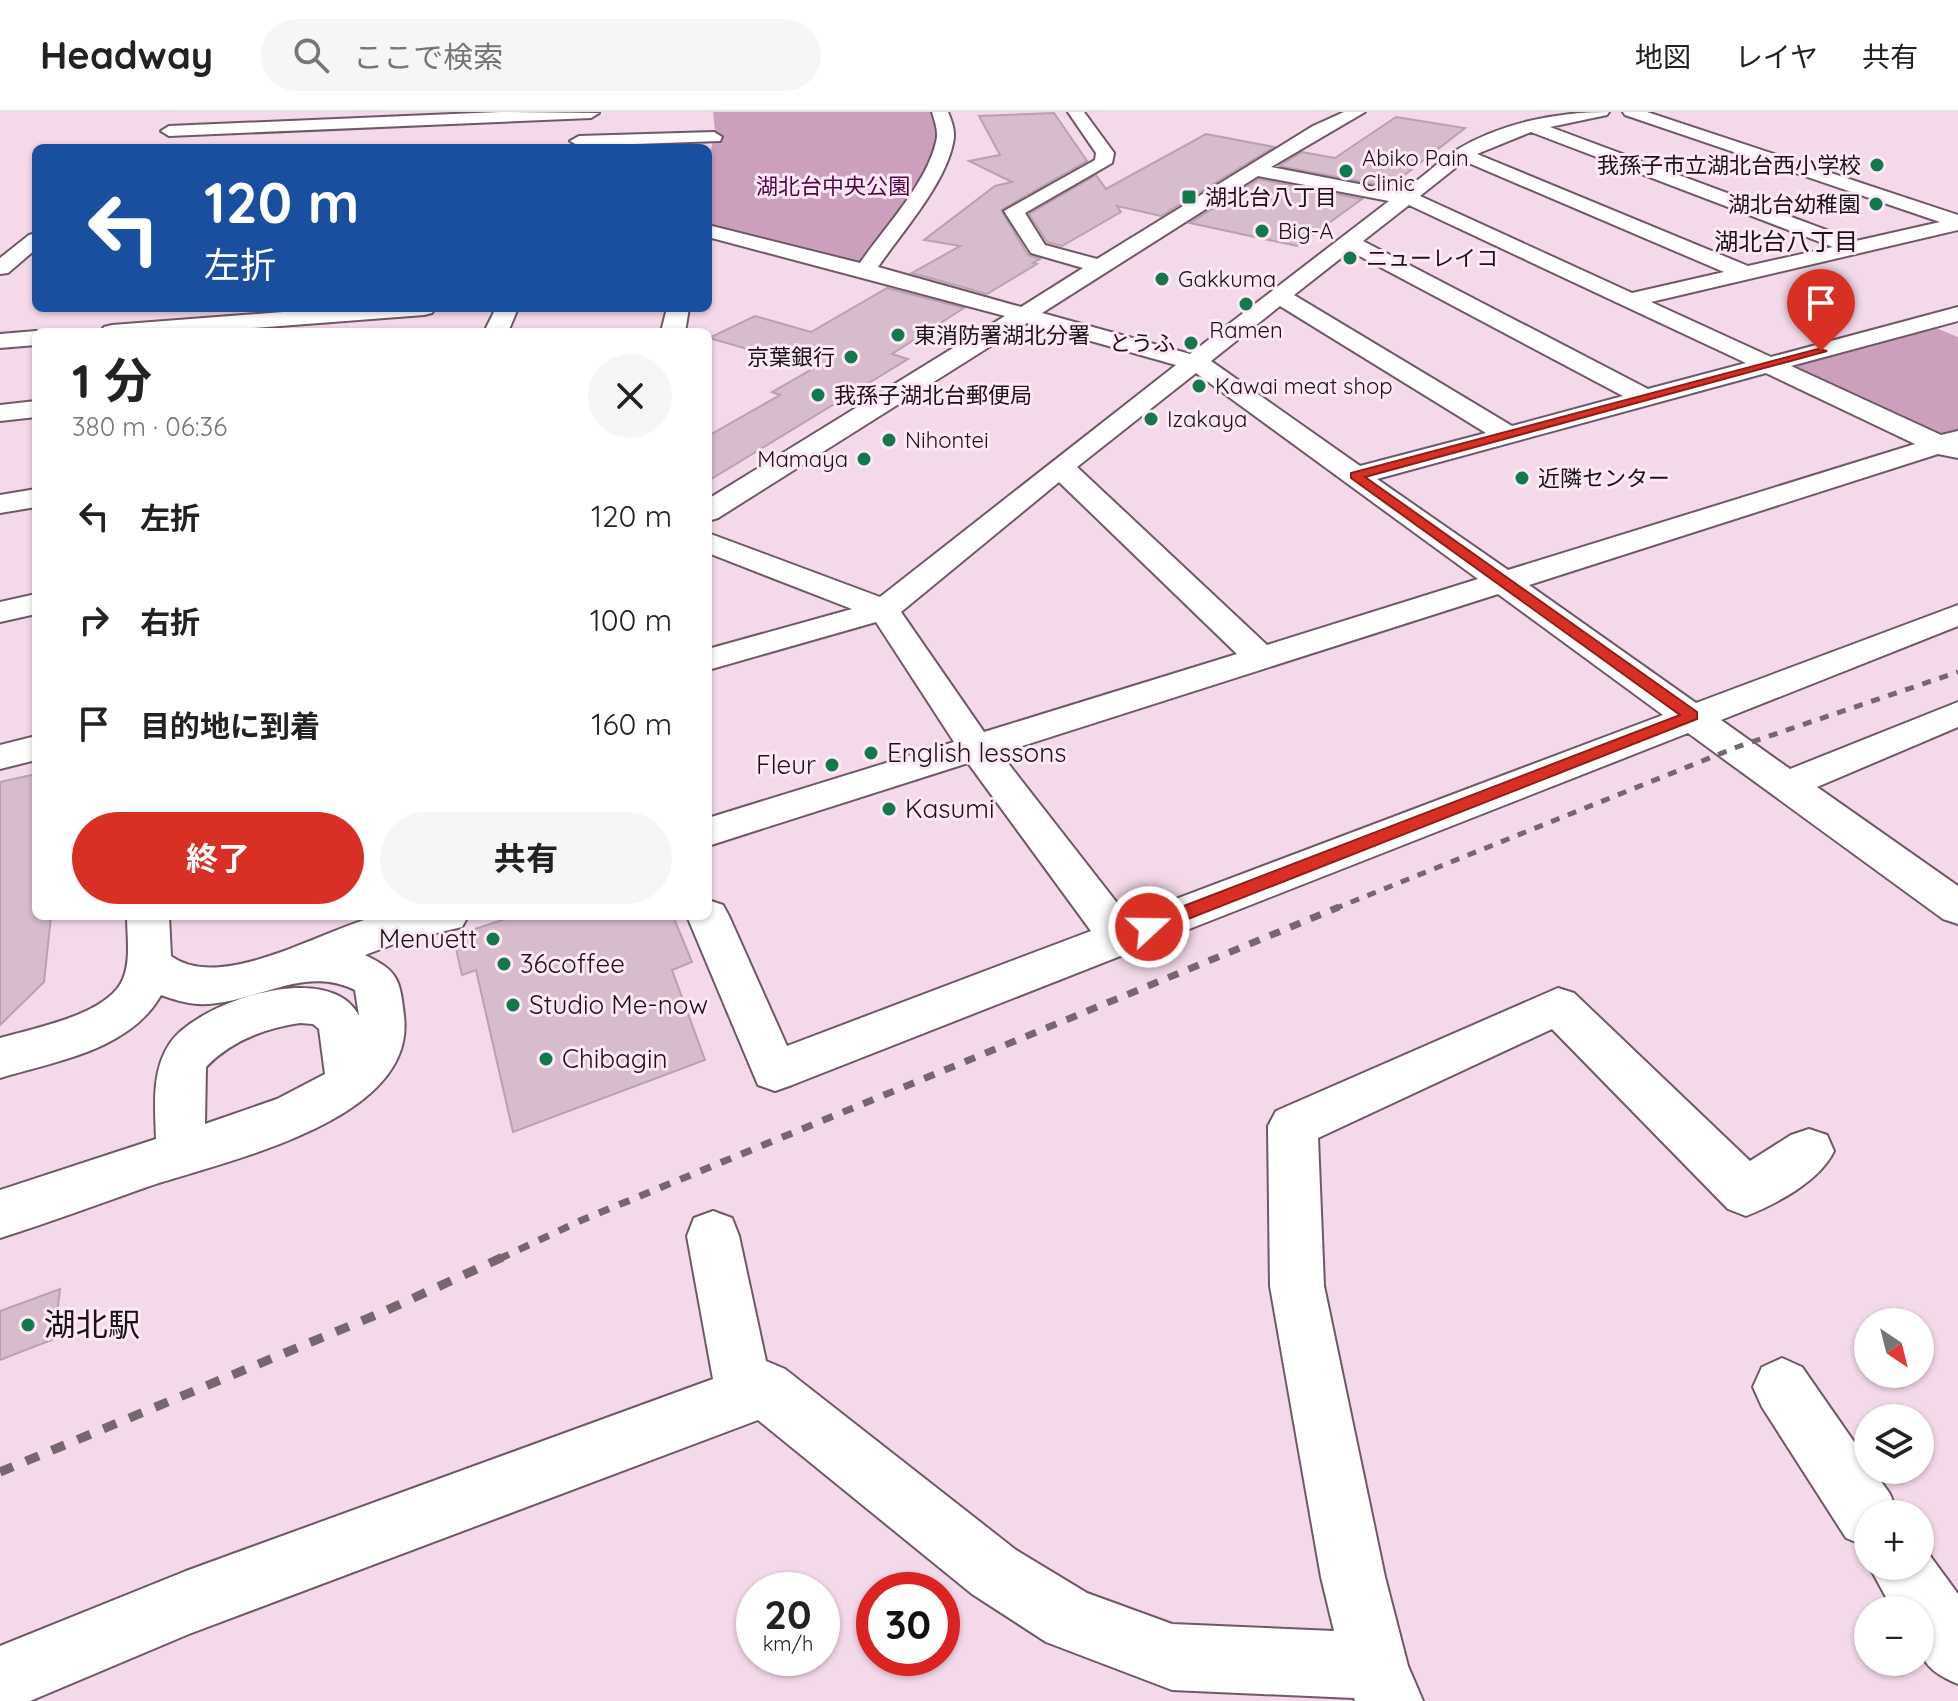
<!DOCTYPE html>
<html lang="ja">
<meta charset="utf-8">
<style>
body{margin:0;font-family:Quicksand,"Noto Sans JP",sans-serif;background:#f6f6f6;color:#222;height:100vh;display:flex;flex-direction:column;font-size:30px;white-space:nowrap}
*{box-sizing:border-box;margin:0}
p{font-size:26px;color:#767676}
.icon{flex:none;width:44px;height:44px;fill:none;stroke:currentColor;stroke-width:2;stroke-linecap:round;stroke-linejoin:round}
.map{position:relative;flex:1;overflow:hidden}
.panel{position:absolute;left:32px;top:216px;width:680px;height:592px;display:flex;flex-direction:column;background:#fff;border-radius:12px;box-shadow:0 2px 6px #0004}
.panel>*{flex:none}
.hud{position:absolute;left:32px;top:32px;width:680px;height:168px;border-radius:12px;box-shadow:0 2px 6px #0004;background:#1a4fa0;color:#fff;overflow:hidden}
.needle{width:52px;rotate:145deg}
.controls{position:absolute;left:1854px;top:1196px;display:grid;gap:16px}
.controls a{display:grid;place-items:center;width:80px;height:80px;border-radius:50%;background:#fff;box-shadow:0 2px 6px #0004;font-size:40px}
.speed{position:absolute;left:736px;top:1460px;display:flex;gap:16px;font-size:40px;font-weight:700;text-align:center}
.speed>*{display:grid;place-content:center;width:104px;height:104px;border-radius:50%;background:#fff;box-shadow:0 2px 6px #0004;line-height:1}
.speed small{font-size:20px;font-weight:400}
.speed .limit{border:12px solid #d22;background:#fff;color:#111}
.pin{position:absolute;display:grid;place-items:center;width:68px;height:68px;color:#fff;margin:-82px -34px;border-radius:50% 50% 50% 0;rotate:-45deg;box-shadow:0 0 8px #0007}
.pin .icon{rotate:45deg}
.me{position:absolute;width:88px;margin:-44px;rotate:69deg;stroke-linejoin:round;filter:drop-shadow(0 0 6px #0008)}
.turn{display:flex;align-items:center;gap:28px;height:168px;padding:0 40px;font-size:36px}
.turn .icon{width:104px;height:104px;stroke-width:2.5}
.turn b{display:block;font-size:56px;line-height:68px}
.round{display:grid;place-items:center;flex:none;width:84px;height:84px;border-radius:42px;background:#f6f6f6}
.headline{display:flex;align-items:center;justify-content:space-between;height:136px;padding:0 40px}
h1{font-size:48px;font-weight:700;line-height:60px}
.action{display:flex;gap:16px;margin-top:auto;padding:16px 40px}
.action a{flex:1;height:92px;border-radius:48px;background:#d93025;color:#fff;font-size:32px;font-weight:700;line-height:92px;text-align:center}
.action a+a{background:#f6f6f6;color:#222}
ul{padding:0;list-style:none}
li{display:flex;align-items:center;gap:24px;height:104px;padding:0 40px}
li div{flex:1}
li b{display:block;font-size:30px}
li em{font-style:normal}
header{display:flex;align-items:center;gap:48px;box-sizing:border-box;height:112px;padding:0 40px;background:#fff;border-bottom:2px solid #e0e0e0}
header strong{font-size:38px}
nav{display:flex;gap:44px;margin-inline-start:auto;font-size:28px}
.search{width:560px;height:72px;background:#f6f6f6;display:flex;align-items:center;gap:20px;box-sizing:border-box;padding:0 28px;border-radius:44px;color:#767676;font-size:30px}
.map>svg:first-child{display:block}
.green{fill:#cca0bd}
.building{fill:#d6bccc;stroke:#b9a1b0;stroke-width:2}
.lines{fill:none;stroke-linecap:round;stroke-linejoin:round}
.minor-casing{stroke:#6f5967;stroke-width:4}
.minor{fill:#fff;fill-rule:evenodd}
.rail-far2{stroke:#766670;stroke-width:5;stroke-dasharray:9 9;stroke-linecap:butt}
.rail-far1{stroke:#766670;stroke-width:7;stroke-dasharray:11 11;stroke-linecap:butt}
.rail{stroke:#766670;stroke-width:9;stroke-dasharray:14 14;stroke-linecap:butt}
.route{fill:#d93025;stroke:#8d1f18;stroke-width:2}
.poi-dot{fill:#15774e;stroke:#fde8f5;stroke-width:3}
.labels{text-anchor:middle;stroke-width:6;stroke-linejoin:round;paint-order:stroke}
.far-poi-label{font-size:22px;fill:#1b1218;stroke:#fde8f5;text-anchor:start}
.far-park-label{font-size:22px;fill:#590247;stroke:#fde8f5}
.far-neighbourhood-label{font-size:24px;fill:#1b1218;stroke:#fde8f5}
.poi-label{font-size:26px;fill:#1b1218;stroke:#fde8f5;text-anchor:start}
.near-poi-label{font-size:32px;fill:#1b1218;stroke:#fde8f5;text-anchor:start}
</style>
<header>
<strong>Headway</strong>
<div class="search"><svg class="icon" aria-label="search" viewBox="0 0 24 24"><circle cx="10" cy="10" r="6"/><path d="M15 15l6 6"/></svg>ここで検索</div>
<nav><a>地図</a><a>レイヤ</a><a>共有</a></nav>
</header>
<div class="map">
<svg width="1958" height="1589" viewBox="0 0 1958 1589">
<rect width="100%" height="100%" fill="#f3d9e9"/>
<path class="green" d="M 713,0 L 940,0 L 946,26 L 866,158 L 708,119 L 708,52 L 715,19 Z
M 1924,211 L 1958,225 L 1958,327 L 1939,333 L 1770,253 Z"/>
<path class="building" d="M 1054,1 L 1087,49 L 1001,98 L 1028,143 L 1040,147 L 1033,151 L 1037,152 L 987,182 L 912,161 L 960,134 L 924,128 L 995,74 L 1012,70 L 969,49 L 1000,43 L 979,4 Z
M 1396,5 L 1465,16 L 1389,75 L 1279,54 L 1302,40 L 1335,46 Z
M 1206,22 L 1274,35 L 1161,104 L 1117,94 L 1121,100 L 1062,134 L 1047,130 L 1029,102 L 1096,63 L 1106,77 Z
M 1259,67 L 1362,87 L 1297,134 L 1190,111 Z
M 887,176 L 964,196 L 892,242 L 908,247 L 708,369 L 708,324 L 780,283 L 772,280 L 814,256 L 709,226 L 755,204 L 811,220 Z
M 36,662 L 36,804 L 51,804 L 44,870 L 0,913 L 0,670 Z
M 515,804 L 673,804 L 692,850 L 672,858 L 705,948 L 513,1020 L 476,858 L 462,863 L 453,824 Z
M 60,1177 L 54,1227 L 0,1248 L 0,1199 Z"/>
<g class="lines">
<defs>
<path id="minor" d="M 500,0 L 599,1 L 591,6 L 169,24 L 161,19 L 169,14 Z
M 932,0 L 948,0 C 952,10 956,20 953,31 C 945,72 902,120 878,155 L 1021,195 L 1083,156 L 1031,141 L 1004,99 L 1095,48 L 1096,41 L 1068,0 L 1084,0 L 1114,41 L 1112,51 L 1025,101 L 1045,133 L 1097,147 L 1313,14 L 1344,0 L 1365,0 L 1271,55 L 1400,80 C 1420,69 1436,51 1455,39 C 1500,11 1557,0 1609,0 L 1607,3 L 1550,15 L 1856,129 L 1940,110 L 1625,3 L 1623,0 L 1647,0 L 1958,103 L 1958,118 L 1651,190 L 1771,245 L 1958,195 L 1958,209 L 1791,254 L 1941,323 L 1958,319 L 1958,346 L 1938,342 L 1529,473 L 1696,591 L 1958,493 L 1958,514 L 1721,608 L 1790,657 L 1958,590 L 1958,615 L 1817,675 L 1958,774 L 1958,812 L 1943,807 L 1688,621 L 792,973 L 775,979 L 758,973 L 687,804 L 708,804 L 708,788 L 723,793 L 729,804 L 787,934 L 1091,819 L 968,651 L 708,734 L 708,706 L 954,630 L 876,510 L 708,558 L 708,537 L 852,497 L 708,441 L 708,421 L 880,485 L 1176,253 L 1027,211 L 718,406 L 708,409 L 708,387 L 1005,204 L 708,125 L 708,113 L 860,151 C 884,116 927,71 936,30 C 939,20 935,10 932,0 ZM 1531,20 L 1833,135 L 1748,154 L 1477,42 ZM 1464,49 L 1724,160 L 1632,181 L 1420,84 ZM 1258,64 L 1389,89 L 1190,242 L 1042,201 ZM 1409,93 L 1746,251 L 1648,277 L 1363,129 ZM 1350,139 L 1623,284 L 1512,314 L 1294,183 ZM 1280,194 L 1486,321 L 1360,354 L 1211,249 ZM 1196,261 L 1478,467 L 1267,533 L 1077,355 ZM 1766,261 L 1915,332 L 1508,458 L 1377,367 ZM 1059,370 L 1237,542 L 984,620 L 901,500 ZM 1498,482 L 1663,603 L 1128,805 L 1000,641 Z
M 714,20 L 722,25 L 720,29 L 579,34 L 570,29 L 579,24 Z
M 36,121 L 36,137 L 8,161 L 0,162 L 0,146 L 29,123 Z
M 335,196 L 435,196 L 432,201 L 424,203 L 202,220 L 100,220 L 104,215 L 112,213 Z
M 496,196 L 518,196 L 508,220 L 484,220 Z
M 667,196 L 689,196 L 685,220 L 661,220 Z
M 36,219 L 40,220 L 36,220 L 36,233 L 0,236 L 0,222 Z
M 36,289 L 36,305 L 0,309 L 0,293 Z
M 36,377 L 36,395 L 0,401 L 0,383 Z
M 36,482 L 36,502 L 0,510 L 0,490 Z
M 36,624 L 36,648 L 0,657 L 0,633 Z
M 127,804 L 169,804 L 171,844 C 221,881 322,818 375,805 C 401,799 441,804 468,804 L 462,815 L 402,829 L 365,843 C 398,859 400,867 404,904 C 417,1011 219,1050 144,1076 C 96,1093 48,1111 0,1126 L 0,1078 L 156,1027 C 155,995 151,959 170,931 C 198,890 330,846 359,904 L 355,878 C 302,851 251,895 197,892 C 185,891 172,887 161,883 C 130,938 56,949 0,966 L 0,926 C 34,916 108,903 123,867 C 131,849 127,824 127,804 ZM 300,911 L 313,912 L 319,917 L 325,962 L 277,987 L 205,1012 L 206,955 C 231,929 265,916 300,911 Z
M 1558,876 L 1574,881 L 1750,1049 L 1791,1023 L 1809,1017 L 1827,1023 L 1834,1039 C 1820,1069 1776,1092 1746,1104 L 1728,1097 L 1552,917 L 1318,1026 L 1324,1174 L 1385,1465 L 1408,1554 L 1423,1589 L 1355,1589 L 1354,1586 L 1172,1578 L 1046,1530 L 972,1482 L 758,1308 L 189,1522 L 30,1589 L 0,1589 L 0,1534 L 186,1459 L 713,1267 L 687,1124 L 694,1106 L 713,1099 L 732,1106 L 739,1124 L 766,1249 L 785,1257 L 1016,1438 L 1087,1481 L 1172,1512 L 1334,1519 L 1321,1465 L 1270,1174 L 1268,1014 L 1276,999 Z
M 1782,1246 L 1802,1255 L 1868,1350 L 1868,1358 L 1873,1358 L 1890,1382 L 1898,1402 L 1868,1402 L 1868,1435 L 1846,1426 L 1762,1295 L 1753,1275 L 1762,1255 Z
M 1920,1430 L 1958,1482 L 1958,1572 C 1915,1554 1920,1540 1920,1498 L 1893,1498 L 1869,1454 L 1920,1454 Z"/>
</defs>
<use href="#minor" class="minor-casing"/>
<use href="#minor" class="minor"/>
<path class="rail-far2" d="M 1334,797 L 1737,635 L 1958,560"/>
<path class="rail-far1" d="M 499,1147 L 582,1108 L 1339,795"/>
<path class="rail" d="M 0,1360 L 383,1200 L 503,1145"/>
</g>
<path class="route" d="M 1818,237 L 1827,239 L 1365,365 L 1697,600 L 1697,607 L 1155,820 L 1142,820 L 1140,815 L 1142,810 L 1680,603 L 1351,366 L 1351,361 Z"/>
<g class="poi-dot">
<circle cx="1877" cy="53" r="8"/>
<circle cx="1346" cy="59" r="8"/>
<rect x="1181" y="77" width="16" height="16" rx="4"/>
<circle cx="1876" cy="92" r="8"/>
<circle cx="1262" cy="119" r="8"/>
<circle cx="1350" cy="146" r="8"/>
<circle cx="1162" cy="167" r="8"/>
<circle cx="1246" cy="192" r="8"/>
<circle cx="898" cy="223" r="8"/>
<circle cx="1191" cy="231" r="8"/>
<circle cx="851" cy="245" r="8"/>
<circle cx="1199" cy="274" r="8"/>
<circle cx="818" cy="283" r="8"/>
<circle cx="1151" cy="307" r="8"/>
<circle cx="889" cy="328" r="8"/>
<circle cx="864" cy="347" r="8"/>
<circle cx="1522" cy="366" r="8"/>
<circle cx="871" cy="641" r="8"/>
<circle cx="832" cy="653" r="8"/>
<circle cx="889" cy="697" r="8"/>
<circle cx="493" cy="827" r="8"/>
<circle cx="504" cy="852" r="8"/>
<circle cx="513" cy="893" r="8"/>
<circle cx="546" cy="947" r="8"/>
<circle cx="28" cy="1213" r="8"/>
</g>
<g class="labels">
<g class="far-poi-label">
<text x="1362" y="54">Abiko Pain<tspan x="1362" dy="25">Clinic</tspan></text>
<text x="1861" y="61" text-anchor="end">我孫子市立湖北台西小学校</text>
<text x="1205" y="93">湖北台八丁目</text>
<text x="1860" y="100" text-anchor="end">湖北台幼稚園</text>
<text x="1278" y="127">Big-A</text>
<text x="1366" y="154">ニューレイコ</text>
<text x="1178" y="175">Gakkuma</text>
<text x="1246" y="226" text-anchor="middle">Ramen</text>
<text x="914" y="231">東消防署湖北分署</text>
<text x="1175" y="239" text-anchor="end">とうふ</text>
<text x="835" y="253" text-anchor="end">京葉銀行</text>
<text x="1215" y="282">Kawai meat shop</text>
<text x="834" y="291">我孫子湖北台郵便局</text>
<text x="1167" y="315">Izakaya</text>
<text x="905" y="336">Nihontei</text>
<text x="848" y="355" text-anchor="end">Mamaya</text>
<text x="1538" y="374">近隣センター</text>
</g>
<g class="far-park-label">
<text x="833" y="82">湖北台中央公園</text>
</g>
<g class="far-neighbourhood-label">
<text x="1786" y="138">湖北台八丁目</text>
</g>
<g class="poi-label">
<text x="887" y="650">English lessons</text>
<text x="816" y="662" text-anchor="end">Fleur</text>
<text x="905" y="706">Kasumi</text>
<text x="477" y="836" text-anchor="end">Menuett</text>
<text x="520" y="861">36coffee</text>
<text x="529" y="902">Studio Me-now</text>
<text x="562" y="956">Chibagin</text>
</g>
<g class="near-poi-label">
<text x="44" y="1224">湖北駅</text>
</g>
</g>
</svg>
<div class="controls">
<a><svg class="needle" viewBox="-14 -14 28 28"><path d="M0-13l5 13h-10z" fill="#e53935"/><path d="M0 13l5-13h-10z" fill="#767676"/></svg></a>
<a><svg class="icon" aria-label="layers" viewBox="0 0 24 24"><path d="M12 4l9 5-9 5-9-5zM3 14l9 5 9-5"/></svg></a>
<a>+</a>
<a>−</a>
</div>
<div class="speed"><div>20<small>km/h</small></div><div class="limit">30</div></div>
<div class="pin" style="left:1821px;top:239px;background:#d93025"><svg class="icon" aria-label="arrive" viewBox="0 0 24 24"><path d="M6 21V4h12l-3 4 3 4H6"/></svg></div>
<svg class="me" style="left:1149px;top:815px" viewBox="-20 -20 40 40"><circle r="17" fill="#d93025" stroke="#fff" stroke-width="3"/><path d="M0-11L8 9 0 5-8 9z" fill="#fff"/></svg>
<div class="hud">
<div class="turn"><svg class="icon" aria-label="left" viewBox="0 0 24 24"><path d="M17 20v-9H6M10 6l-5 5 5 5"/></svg><div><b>120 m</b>左折</div></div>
</div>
<section class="panel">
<div class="headline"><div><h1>1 分</h1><p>380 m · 06:36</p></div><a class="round"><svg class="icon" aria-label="close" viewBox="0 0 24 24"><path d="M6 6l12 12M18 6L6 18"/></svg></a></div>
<ul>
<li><svg class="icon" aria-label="left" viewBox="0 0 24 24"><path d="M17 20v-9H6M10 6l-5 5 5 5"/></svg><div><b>左折</b></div><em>120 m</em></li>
<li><svg class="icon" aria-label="right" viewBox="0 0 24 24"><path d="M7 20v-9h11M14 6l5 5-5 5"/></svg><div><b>右折</b></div><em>100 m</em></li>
<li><svg class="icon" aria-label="arrive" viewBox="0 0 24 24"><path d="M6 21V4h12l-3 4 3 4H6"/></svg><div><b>目的地に到着</b></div><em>160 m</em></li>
</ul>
<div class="action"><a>終了</a><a>共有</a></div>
</section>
</div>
